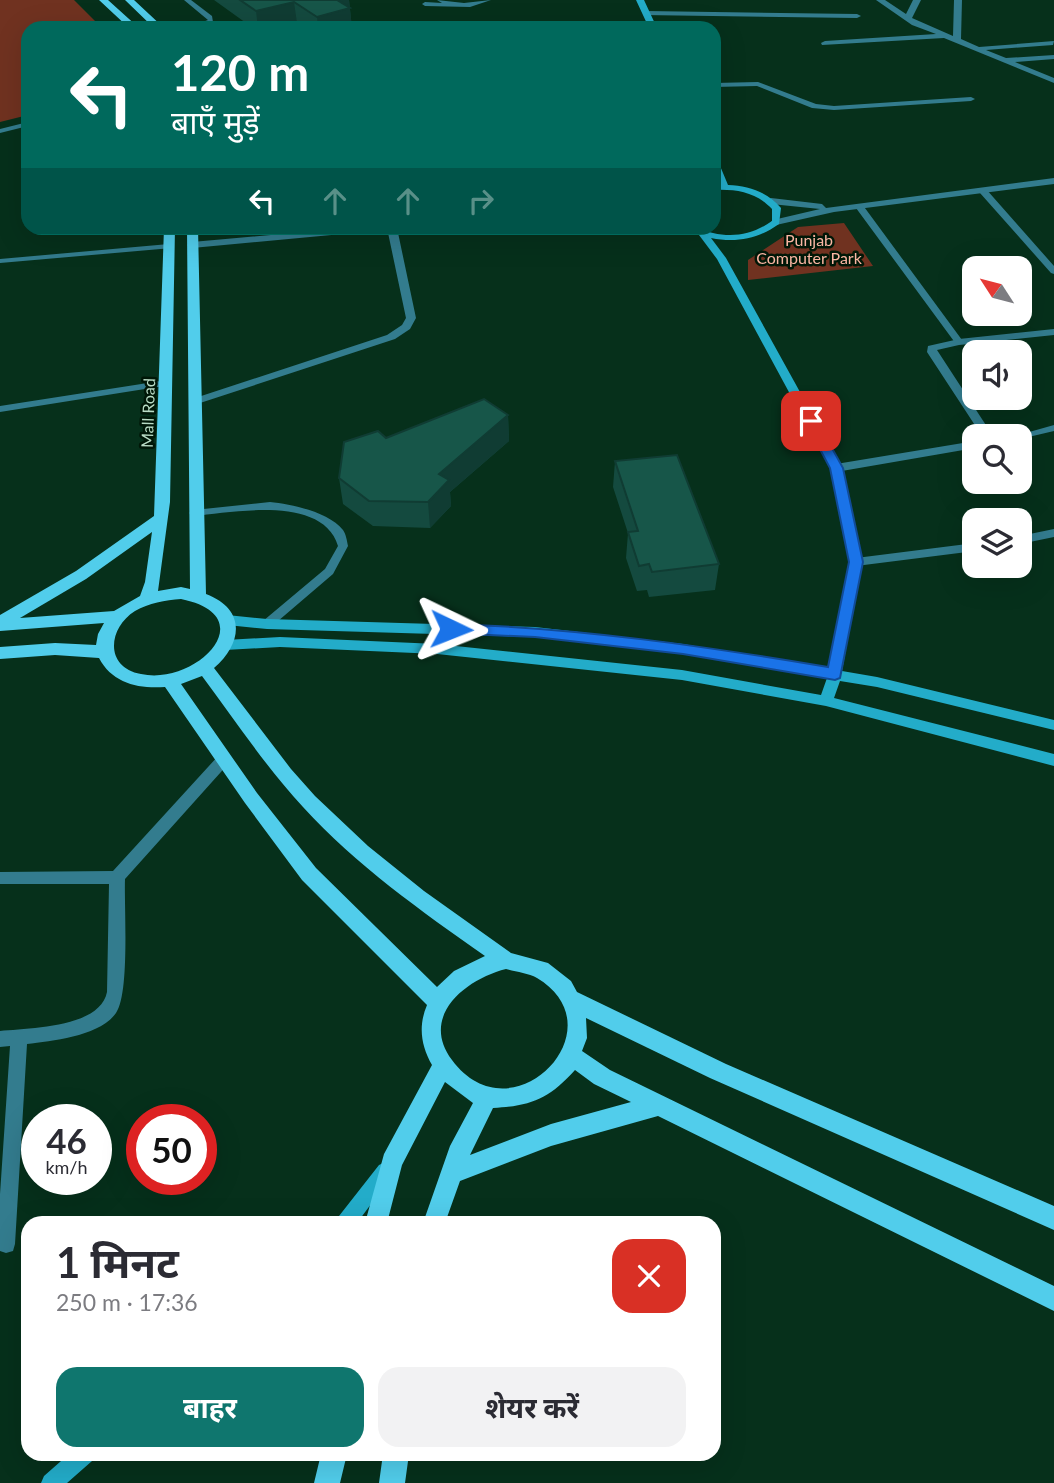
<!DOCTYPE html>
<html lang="hi">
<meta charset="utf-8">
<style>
body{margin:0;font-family:Lato,"Noto Sans Devanagari",sans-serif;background:#f2f2f3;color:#2b2b33;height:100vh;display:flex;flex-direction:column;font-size:26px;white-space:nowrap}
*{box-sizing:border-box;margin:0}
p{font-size:23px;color:#7c7c81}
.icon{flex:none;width:38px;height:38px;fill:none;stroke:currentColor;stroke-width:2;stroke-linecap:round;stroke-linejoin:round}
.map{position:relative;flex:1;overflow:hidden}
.details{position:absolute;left:21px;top:1216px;width:700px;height:245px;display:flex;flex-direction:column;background:#fff;border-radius:21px;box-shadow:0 7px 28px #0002}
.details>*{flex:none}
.top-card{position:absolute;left:21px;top:21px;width:700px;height:214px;border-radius:21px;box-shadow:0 7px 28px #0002;background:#00695c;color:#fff;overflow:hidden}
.needle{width:46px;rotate:306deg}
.fabs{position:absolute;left:962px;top:256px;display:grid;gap:14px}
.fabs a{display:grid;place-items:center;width:70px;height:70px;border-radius:14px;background:#fff;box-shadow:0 7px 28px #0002;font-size:35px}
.speed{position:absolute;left:21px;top:1104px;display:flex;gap:14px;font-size:35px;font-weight:700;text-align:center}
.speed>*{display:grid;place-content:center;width:91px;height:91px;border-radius:50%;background:#fff;box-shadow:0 7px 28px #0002;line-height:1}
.speed small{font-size:18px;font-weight:400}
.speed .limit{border:10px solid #d22;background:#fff;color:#111}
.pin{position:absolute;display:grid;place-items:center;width:60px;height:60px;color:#fff;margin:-30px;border-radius:14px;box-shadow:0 4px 10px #0006}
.me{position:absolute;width:77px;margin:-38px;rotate:92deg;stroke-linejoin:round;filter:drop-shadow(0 0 5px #0008)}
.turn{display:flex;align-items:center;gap:24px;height:147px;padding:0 35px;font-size:32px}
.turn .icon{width:91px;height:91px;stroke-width:2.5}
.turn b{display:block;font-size:49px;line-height:60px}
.lanes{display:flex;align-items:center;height:66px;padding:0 35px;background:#0003;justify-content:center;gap:35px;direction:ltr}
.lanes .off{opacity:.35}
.round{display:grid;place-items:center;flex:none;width:74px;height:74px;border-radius:21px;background:#f2f2f3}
.head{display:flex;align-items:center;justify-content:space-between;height:119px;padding:0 35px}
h1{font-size:42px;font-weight:700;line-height:52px}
.action{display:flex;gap:14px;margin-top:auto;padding:14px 35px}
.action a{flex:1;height:80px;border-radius:21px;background:#0f766e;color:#fff;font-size:28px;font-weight:700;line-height:80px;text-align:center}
.action a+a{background:#f2f2f3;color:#2b2b33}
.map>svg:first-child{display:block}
.green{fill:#703220}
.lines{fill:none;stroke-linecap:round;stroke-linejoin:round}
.lane{fill:#337c8e;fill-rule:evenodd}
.street{fill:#337c8e;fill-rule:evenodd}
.secondary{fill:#23acc9;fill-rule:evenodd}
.primary{fill:#51cdeb;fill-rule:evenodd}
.wall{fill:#144a3f}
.shaded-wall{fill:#103c33}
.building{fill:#175649;stroke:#103c33;stroke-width:2}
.route{fill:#1a73e8;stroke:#114b97;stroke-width:2}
.labels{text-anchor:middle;stroke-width:5;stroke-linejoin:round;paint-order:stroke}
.far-park-label{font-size:16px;fill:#fab6a3;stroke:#001707}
.far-street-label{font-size:16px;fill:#b8dcc5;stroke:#001707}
</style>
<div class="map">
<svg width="1054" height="1483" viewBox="0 0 1054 1483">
<rect width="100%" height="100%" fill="#06301b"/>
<path class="green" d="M 0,0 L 74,0 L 102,28 L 28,28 L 28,115 L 0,122 Z
M 844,223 L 873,266 L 748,280 L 748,260 L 798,227 Z"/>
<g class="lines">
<path class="lane" d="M 184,0 L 191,0 L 212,16 L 213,22 L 195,28 L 186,28 L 208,20 Z
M 437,0 L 464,3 L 491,0 L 470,7 L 425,6 L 422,4 L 425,2 L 442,3 Z
M 980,189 L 986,189 L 1054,266 L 1054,274 L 1051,273 L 980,193 Z
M 856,204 L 862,204 L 962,340 L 962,344 L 956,344 L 856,208 Z
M 169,244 L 173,246 L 172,248 L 0,263 L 0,259 Z
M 167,380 L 172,383 L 170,385 L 0,412 L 0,406 Z
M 270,502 C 291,504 329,512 343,530 C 346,534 347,541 348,546 L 333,574 L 271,627 L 263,627 L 261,624 L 263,621 L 325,569 L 338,546 C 323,495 233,512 194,516 L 189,513 L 194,510 Z"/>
<path class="street" d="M 876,0 L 885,0 L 906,14 L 913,0 L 921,0 L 912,18 L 953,36 L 954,0 L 962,0 L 961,39 L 979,47 L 1054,41 L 1053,45 L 986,50 L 1006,58 L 1054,55 L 1054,59 L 1015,62 L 1054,78 L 1054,83 L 944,38 L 822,45 L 821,43 L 825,41 L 936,34 L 912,25 Z
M 646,11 L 857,14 L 861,16 L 857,18 L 643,15 Z
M 758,82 L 816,104 L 834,106 L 971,97 L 975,99 L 971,101 L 834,110 L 812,108 L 757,86 L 714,87 L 714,83 Z
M 28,122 L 28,126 L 0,133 L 0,129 Z
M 1054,178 L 1054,184 L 834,212 L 776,225 L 771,222 L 773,220 L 820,209 L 771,204 L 767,201 L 771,198 L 822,204 L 826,208 Z
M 350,228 L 379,228 L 374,231 L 192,248 L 187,245 L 192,242 Z
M 387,228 L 397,228 L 416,318 L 410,329 L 395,339 L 197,404 L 189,404 L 189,400 L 387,335 L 402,325 L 406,318 Z
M 1054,329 L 1054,335 L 959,345 L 937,350 L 993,436 L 982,436 L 927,352 L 928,346 L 959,339 Z
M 1054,425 L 1054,431 L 1020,439 L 1020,436 L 1015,436 Z
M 975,441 L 975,448 L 836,472 L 830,468 L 836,464 Z
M 1054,529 L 1054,537 L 1020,544 L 1020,536 Z
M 975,543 L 975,551 L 856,566 L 850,562 L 856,558 Z
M 224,753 L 229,755 L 231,759 L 229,763 L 125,879 C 124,906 130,993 116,1013 C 100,1036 53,1041 27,1044 L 15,1244 L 13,1251 L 6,1253 L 0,1251 L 0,1194 L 10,1046 L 0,1047 L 0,1031 C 29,1028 100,1028 107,992 L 109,884 L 0,884 L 0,872 L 113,871 L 219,755 Z"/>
<path class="secondary" d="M 636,0 L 644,0 L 657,28 L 649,28 Z
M 714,158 L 718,161 L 728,185 C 749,186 768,192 781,208 L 779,224 C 758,239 736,243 711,238 L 726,258 L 842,468 L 862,562 L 842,671 L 877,677 L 1054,720 L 1054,730 L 877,687 L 840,681 L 834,698 L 1054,754 L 1054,766 L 826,706 L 682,680 L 437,654 L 280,647 L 225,650 L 218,645 L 225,640 L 280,637 L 437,644 L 682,670 L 821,695 L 827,678 L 683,654 L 535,637 L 267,629 L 227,625 L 221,620 L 227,615 L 267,619 L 535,627 L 683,644 L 829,669 L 850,562 L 830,468 L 717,259 L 699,235 L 686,228 C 697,227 703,231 713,233 C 734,238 754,234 772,221 L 772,209 C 756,192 736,189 714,190 L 714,184 L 719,184 L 714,171 Z
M 385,1162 L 391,1165 L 394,1171 L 391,1177 L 357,1223 L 337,1223 L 339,1216 L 379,1165 Z
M 69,1454 L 95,1454 L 92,1461 L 67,1483 L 41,1483 L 44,1476 Z"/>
<path class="primary" d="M 99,0 L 108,0 L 139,28 L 129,28 Z
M 125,0 L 134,0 L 164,28 L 154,28 Z
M 164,228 L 175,228 L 170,502 L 158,591 L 181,587 L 190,589 L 187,228 L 198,228 L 206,594 C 246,609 243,643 214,668 L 291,769 L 315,796 L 368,846 L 424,891 L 511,953 L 548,963 L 571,981 L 577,992 L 726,1064 L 1054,1206 L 1054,1230 L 710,1078 L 586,1018 L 587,1038 L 582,1051 L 610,1070 L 1054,1286 L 1054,1311 L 658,1116 L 551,1146 L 460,1181 L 445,1223 L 423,1223 L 450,1146 L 473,1103 L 445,1082 L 402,1165 L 387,1223 L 365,1223 L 384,1154 L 432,1065 C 421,1046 418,1026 427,1005 L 302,880 L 245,803 L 165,687 C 138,689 112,683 99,658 L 55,655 L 0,659 L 0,647 L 55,643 L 96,645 L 98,634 L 104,623 L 0,631 L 0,615 L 76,571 L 154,516 ZM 152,532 L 145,582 L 140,596 L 114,611 L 20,618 L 86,579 ZM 181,599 C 265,616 196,686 141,674 C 104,667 108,628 135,611 C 149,603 165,600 181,599 ZM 202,676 C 235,720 265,766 303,807 C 356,865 421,911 485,956 L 454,971 L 437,987 L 316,868 L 257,793 L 181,684 ZM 506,969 C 516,972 528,973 537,978 C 621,1028 512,1141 452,1060 C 419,1016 466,979 506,969 ZM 575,1070 L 594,1084 L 631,1102 L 551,1124 L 470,1155 L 493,1108 C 531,1106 549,1099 575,1070 Z
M 321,1454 L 347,1454 L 340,1483 L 314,1483 Z
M 383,1454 L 409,1454 L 405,1483 L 379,1483 Z"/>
</g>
<path class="wall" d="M 214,0 L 349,0 L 352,28 L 304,28 L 297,23 L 277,28 L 253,28 Z
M 508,415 L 509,441 L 450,492 L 451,506 L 430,528 L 373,526 L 343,504 L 339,478 L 386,438 Z
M 615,461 L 719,564 L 715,590 L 649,597 L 647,590 L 637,591 L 626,558 L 628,533 L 613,487 Z"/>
<path class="shaded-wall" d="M 328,0 L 349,0 L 352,28 L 318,28 L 317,17 Z
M 294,2 L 297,23 L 277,28 L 258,28 L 256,11 Z
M 508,415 L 509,441 L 450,492 L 451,506 L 430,528 L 428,502 L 439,474 Z"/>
<path class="building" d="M 240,0 L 337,0 L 350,8 L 317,17 L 294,2 L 256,11 Z
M 484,399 L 508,415 L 439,474 L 449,480 L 428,502 L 369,501 L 339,478 L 344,442 L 378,431 L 386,438 Z
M 677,455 L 719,564 L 652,572 L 649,564 L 639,566 L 628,532 L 638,531 L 615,461 Z"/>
<path class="route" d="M 811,418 L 817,421 L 843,468 L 863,562 L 840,678 L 835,680 L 683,654 L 535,637 L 446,633 L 444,629 L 451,624 C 579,628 703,646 828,667 L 849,562 L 830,468 L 805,421 Z"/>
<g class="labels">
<g class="far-park-label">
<text x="809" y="246">Punjab<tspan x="809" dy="18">Computer Park</tspan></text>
</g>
<g class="far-street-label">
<text transform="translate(148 413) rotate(-88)" y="6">Mall Road</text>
</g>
</g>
</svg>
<div class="fabs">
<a><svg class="needle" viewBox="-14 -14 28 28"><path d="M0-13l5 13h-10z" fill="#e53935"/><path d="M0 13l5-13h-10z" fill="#7c7c81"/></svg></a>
<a><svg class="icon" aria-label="sound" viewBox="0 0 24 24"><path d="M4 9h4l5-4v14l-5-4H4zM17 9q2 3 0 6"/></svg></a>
<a><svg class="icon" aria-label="search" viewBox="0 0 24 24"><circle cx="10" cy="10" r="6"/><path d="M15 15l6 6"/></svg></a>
<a><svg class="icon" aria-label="layers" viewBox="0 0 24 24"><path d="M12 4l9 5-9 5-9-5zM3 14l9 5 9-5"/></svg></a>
</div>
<div class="speed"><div>46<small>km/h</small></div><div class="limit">50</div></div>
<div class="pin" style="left:811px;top:421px;background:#d93025"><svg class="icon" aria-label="arrive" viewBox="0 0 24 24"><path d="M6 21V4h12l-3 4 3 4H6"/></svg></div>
<svg class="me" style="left:451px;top:629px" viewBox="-20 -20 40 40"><path d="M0-17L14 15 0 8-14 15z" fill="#1a73e8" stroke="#fff" stroke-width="4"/></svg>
<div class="top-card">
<div class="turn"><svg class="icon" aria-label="left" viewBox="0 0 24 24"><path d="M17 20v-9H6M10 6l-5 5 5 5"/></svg><div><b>120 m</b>बाएँ मुड़ें</div></div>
<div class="lanes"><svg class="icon" aria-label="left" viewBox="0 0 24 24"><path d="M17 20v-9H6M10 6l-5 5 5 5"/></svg><svg class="icon off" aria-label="ahead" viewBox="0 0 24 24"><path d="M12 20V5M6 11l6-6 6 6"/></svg><svg class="icon off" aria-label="ahead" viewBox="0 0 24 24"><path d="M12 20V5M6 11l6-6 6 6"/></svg><svg class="icon off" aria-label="right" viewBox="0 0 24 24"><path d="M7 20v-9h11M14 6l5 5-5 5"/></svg></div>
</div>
<section class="details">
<div class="head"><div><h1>1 मिनट</h1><p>250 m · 17:36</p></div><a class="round" style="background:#d93025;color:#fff"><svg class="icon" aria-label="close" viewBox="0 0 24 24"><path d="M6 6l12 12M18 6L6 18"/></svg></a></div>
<div class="action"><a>बाहर</a><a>शेयर करें</a></div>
</section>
</div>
